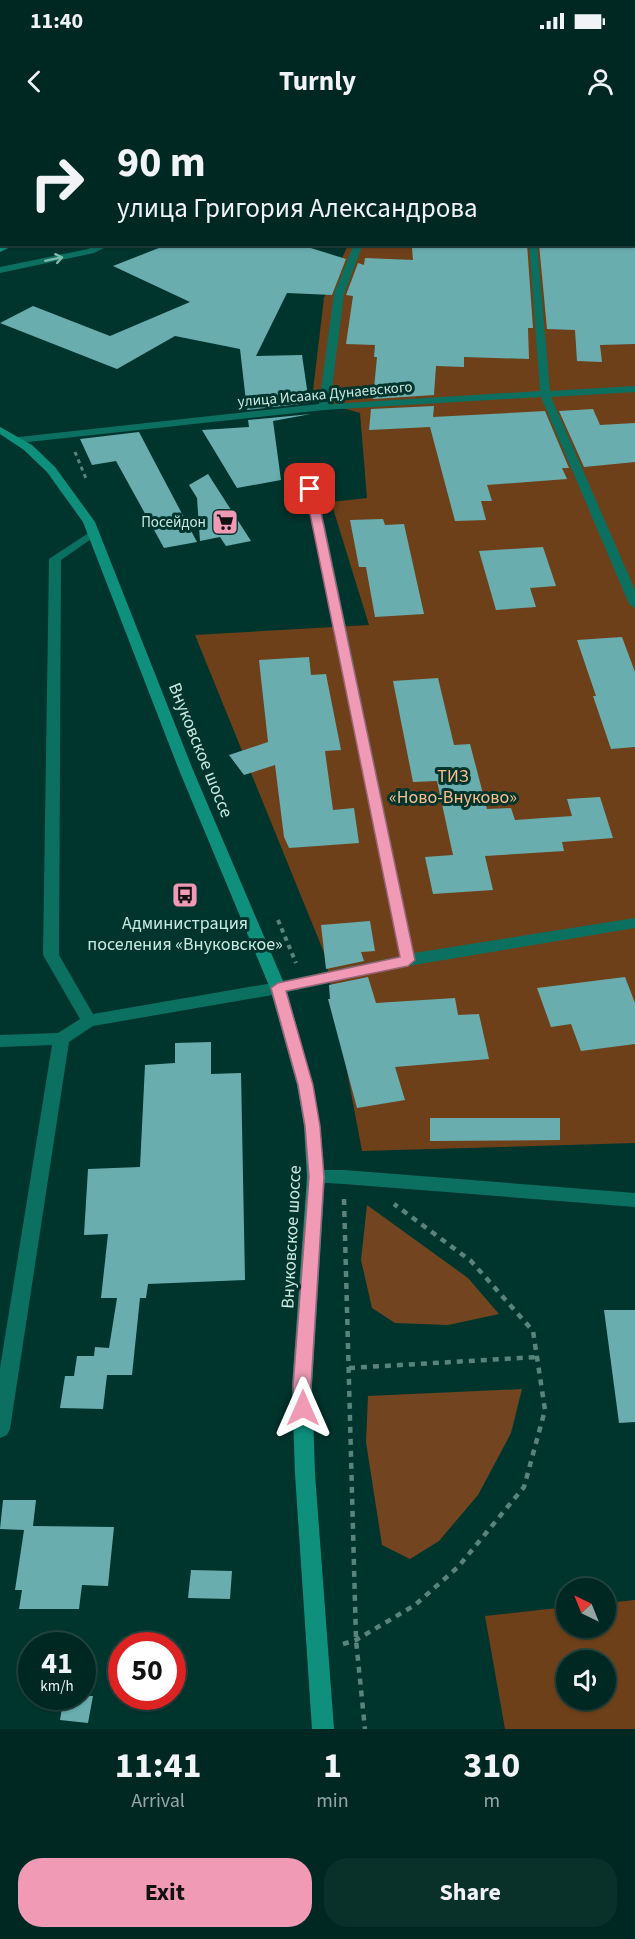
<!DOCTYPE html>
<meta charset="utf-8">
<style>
body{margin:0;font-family:"Source Sans 3",sans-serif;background:#0a302a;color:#f1f3f6;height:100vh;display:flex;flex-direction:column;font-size:22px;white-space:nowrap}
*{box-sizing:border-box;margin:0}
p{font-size:20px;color:#95a6a5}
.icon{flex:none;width:33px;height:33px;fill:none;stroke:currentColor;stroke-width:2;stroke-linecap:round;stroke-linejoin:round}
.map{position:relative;height:1609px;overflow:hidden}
.panel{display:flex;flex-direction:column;background:#002822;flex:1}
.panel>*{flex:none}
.top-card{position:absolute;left:0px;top:0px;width:636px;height:126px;box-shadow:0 2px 4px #0004,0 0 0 2px #224440;background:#002822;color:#f1f3f6;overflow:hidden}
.needle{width:39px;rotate:317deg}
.tools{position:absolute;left:556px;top:1458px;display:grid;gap:12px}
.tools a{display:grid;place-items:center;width:60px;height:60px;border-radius:50%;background:#002822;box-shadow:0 2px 4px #0004,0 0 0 2px #224440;font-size:30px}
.speed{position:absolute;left:18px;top:1512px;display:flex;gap:12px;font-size:30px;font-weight:700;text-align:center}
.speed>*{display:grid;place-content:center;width:78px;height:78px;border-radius:50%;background:#002822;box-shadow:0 2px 4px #0004,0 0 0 2px #224440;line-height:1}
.speed small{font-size:15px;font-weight:400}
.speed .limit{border:9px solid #d22;background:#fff;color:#111}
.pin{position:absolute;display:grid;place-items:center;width:51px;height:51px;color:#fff;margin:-26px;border-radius:12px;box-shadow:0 3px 9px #0006}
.me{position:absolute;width:66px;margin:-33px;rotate:0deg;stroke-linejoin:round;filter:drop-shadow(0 0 4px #0008)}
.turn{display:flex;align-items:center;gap:21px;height:126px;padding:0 18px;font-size:27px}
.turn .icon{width:78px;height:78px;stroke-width:2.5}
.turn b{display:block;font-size:42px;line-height:51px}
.eta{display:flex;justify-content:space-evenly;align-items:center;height:102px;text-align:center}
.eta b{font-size:36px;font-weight:700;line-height:42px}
.action{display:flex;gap:12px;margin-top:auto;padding:12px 18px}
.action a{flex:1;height:69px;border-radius:24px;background:#f09ab6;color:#111;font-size:24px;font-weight:700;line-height:69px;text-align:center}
.action a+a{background:#0a302a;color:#f1f3f6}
.status{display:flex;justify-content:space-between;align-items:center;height:42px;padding:0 30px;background:#002822;direction:ltr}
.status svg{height:16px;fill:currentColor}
header{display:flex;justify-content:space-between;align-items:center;height:78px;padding:0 18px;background:#002822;font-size:27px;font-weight:700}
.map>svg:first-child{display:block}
.green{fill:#6e4019;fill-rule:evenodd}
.forest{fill:#724520}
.building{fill:#6aadaf}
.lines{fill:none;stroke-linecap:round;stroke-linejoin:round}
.path-far3{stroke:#59847c;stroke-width:2;stroke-dasharray:3 3;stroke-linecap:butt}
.path-far2{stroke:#59847c;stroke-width:3;stroke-dasharray:4 4;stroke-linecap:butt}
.path-far1{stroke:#59847c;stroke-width:4;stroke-dasharray:4.5 4.5;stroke-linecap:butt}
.path{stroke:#59847c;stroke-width:4.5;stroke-dasharray:6 6;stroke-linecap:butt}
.service{fill:#0b7060;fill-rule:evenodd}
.minor{fill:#0b7060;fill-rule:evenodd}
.secondary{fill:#0e907d;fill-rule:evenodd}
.rail-casing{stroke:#8ab0a8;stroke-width:4.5}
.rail{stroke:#00352d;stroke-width:3;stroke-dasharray:8;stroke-linecap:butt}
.oneway{stroke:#7eb9ad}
.route{fill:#f09ab6;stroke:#9c6476;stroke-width:1.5}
.labels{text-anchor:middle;stroke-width:6;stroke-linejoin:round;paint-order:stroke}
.far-street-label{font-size:15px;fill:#cae9e1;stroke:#00352d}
.far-poi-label{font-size:15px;fill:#cae9e1;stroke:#00352d;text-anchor:end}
.street-label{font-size:18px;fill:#cae9e1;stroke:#00352d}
.park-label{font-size:18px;fill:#febe8c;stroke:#00352d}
.poi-label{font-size:18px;fill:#cae9e1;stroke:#00352d}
</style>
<div class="status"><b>11:40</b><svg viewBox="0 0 49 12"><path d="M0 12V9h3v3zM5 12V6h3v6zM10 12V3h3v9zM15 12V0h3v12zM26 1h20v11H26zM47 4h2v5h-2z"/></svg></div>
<header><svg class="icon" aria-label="back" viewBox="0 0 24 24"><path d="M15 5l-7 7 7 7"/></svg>Turnly<svg class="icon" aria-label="person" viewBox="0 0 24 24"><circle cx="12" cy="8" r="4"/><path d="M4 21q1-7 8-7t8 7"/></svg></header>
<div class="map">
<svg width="635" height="1609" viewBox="0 0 635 1609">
<rect width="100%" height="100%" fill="#00352d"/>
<path class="green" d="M 525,0 L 635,0 L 635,1023 L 362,1031 L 325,835 L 195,515 L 369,505 L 331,382 L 367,378 L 360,293 L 312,279 L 324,178 L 348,125 L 634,124 L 634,2 Z
M 635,1480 L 635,1609 L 505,1609 L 485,1496 L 567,1487 L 567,1508 L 606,1508 L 606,1483 ZM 567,1540 L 606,1540 L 606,1580 L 567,1580 Z"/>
<path class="forest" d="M 367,1085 L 468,1158 L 499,1194 L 448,1205 L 395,1203 L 372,1188 L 361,1140 Z
M 522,1269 L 511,1313 L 478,1375 L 439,1421 L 410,1439 L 382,1425 L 366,1322 L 368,1276 Z"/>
<path class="building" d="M 169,124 L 298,124 L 346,139 L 332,175 L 287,173 L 256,236 L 302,235 L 309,283 L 247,290 L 240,229 L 175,216 L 117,249 L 0,203 L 33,186 L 110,216 L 190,182 L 113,146 Z
M 471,124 L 527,124 L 533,208 L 528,208 L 529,239 L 464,237 L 464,247 L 436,246 L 434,275 L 373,279 L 377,237 L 374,237 L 375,225 L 346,224 L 353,176 L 346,175 L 358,143 L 364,145 L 365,138 L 413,140 L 412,128 L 471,127 Z
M 539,124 L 635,124 L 635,224 L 600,225 L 602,242 L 577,241 L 575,210 L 547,209 Z
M 434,286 L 433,297 L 545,291 L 569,348 L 562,348 L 567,359 L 487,365 L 492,381 L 481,381 L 486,400 L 455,401 L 430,307 L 369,310 L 371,289 Z
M 593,289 L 600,305 L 635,303 L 635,342 L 584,347 L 559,291 Z
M 311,294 L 273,301 L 281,360 L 237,368 L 202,310 L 249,307 L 248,300 Z
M 139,312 L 161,354 L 197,422 L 164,428 L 116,341 L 92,345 L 80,319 Z
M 208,354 L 251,421 L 226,426 L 220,417 L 200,421 L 197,378 L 189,365 Z
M 383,399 L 385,405 L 404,404 L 424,494 L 375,497 L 366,447 L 359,447 L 350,400 Z
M 543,427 L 556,466 L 530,468 L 536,487 L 496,490 L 479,431 Z
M 622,517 L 635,552 L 635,627 L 611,629 L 593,576 L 596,576 L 577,520 Z
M 309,537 L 311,555 L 326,554 L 341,630 L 325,631 L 333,690 L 354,688 L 359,723 L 289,728 L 284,717 L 275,645 L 244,655 L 229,635 L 268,622 L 259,540 Z
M 438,558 L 454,625 L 470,624 L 487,689 L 511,688 L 515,700 L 572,696 L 567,679 L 600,677 L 613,718 L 562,722 L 564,731 L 485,736 L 493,770 L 433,774 L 425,737 L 453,735 L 437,661 L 413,662 L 393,561 Z
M 370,801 L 375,831 L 361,832 L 364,841 L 326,849 L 321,805 Z
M 368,857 L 376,883 L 455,878 L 458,895 L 479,894 L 489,939 L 395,947 L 405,980 L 357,988 L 328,879 L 330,879 L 329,865 Z
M 625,857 L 635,883 L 635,924 L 581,931 L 571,904 L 551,907 L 537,868 Z
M 211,922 L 211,954 L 241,953 L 245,1160 L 148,1164 L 146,1178 L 140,1178 L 132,1255 L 107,1255 L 103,1289 L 60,1288 L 65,1256 L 74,1256 L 77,1236 L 94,1236 L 95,1227 L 109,1228 L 117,1178 L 101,1178 L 108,1114 L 84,1115 L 88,1049 L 140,1047 L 145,945 L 175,943 L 175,923 Z
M 430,998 L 560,998 L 560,1020 L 430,1021 Z
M 604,1190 L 635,1190 L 635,1302 L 619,1303 Z
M 3,1380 L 36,1380 L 33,1406 L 114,1407 L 108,1466 L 82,1465 L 79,1489 L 19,1489 L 22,1470 L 15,1470 L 24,1410 L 0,1409 Z
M 191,1450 L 232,1451 L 230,1479 L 188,1478 Z
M 64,1576 L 93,1576 L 88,1603 L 60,1600 Z"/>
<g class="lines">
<path class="path-far3" d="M 374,2 L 378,0"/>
<path class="path-far2" d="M 75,332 L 87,361"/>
<path class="path-far1" d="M 278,800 L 296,843"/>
<path class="path" d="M 344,1079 L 356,1520 L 365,1609
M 349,1248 L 537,1237
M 343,1524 L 356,1520 L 415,1485 L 458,1447 L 524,1367 L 545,1290 L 533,1211 L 471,1141 L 394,1084"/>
<path class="service" d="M 205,0 L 215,0 L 203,2 Z
M 0,91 L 2,91 L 2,97 L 0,97 Z
M 99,124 L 112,124 L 94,133 L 0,153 L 0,147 L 88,129 Z
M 93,410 L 97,411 L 97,415 L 61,440 L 59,835 L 93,894 L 278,862 L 284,864 L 286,868 L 284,872 L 278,874 L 93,906 L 69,922 L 10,1309 L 7,1315 L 0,1318 L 0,1248 L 52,925 L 0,927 L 0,915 L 58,913 L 80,899 L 43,835 L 49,439 Z
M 316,1050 L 344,1050 L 635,1073 L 635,1087 L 344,1064 L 310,1062 L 307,1057 L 310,1052 Z"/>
<path class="minor" d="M 354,124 L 363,124 L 344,174 L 330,284 L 540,271 L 529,124 L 537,124 L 550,271 L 635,266 L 635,272 L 551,277 L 635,470 L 635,488 L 629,484 L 541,277 L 324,290 L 19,323 L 14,320 L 19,317 L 319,284 L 334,174 Z
M 311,365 L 317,368 L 414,833 L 635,798 L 635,808 L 408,846 L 278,874 L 272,872 L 270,868 L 272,864 L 278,862 L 400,836 L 305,368 Z"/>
<path class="secondary" d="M 331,0 L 342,0 L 341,2 Z
M 4,124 L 17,124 L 0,132 L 0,126 Z
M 0,307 L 32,325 L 55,347 L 95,402 L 193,650 L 286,868 L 313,965 L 320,1006 L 325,1057 L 312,1266 L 315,1354 L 334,1609 L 312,1609 L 295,1354 L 292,1266 L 307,1057 L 304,1006 L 297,965 L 270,868 L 179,650 L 83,402 L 47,352 L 24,330 L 0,314 Z"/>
<defs>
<path id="rail" d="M 47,2 L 51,0
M 85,2 L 90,0
M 108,2 L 112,0
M 134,2 L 139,0"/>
</defs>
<use href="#rail" class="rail-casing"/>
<use href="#rail" class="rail"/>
</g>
<defs><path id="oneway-shaft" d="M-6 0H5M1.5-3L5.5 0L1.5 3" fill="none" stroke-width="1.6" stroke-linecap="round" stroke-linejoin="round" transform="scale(1.5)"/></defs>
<use class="oneway" href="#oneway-shaft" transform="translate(54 139) rotate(-12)"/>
<path class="route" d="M 307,366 L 316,369 L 415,840 L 408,846 L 286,871 L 313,965 L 320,1006 L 324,1057 L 311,1266 L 311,1288 L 309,1294 L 303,1296 L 296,1294 L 294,1288 L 293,1266 L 309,1057 L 305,1006 L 298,965 L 271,868 L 278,863 L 400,837 L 305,369 Z"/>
<defs>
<symbol id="supermarket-square" viewBox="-11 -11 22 22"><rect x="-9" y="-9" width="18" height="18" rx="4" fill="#f09ab6" stroke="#00352d"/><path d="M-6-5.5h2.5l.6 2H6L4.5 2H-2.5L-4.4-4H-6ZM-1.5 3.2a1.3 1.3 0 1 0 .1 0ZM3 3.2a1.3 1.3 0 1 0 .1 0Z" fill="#111"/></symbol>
<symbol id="bus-square" viewBox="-11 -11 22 22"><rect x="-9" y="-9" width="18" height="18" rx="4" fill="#f09ab6" stroke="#00352d"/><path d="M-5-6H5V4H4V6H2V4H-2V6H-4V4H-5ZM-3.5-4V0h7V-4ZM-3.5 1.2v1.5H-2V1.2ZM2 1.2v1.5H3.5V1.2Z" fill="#111"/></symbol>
</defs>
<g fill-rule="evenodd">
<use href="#supermarket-square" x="210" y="387" width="30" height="30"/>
<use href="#bus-square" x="170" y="760" width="30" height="30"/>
</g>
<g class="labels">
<g class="far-street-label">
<text transform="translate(325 274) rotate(-5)" y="5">улица Исаака Дунаевского</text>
</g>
<g class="far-poi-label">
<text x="206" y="407">Посейдон</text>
</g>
<g class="street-label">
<text transform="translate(201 630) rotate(68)" y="6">Внуковское шоссе</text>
<text transform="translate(291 1117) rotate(-87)" y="6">Внуковское шоссе</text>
</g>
<g class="park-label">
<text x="453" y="662">ТИЗ<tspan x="453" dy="21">«Ново-Внуково»</tspan></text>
</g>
<g class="poi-label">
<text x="185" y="809">Администрация<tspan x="185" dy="21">поселения «Внуковское»</tspan></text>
</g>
</g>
</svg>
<div class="tools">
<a><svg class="needle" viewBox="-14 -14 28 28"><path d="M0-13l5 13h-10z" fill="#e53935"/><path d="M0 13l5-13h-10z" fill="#95a6a5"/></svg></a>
<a><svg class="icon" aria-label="sound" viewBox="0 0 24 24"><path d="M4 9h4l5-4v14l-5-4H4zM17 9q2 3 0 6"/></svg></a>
</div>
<div class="speed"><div>41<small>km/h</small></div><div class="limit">50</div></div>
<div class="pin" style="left:310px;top:369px;background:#d93025"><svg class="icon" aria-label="arrive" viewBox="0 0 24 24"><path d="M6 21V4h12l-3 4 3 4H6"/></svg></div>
<svg class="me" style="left:303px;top:1288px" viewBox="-20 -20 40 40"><path d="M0-17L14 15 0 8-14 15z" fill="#f09ab6" stroke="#fff" stroke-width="4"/></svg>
<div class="top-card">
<div class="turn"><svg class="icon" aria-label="right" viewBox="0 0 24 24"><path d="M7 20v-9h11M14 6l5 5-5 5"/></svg><div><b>90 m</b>улица Григория Александрова</div></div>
</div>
</div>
<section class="panel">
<div class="eta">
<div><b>11:41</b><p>Arrival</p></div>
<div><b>1</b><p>min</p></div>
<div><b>310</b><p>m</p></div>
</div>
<div class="action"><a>Exit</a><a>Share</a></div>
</section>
